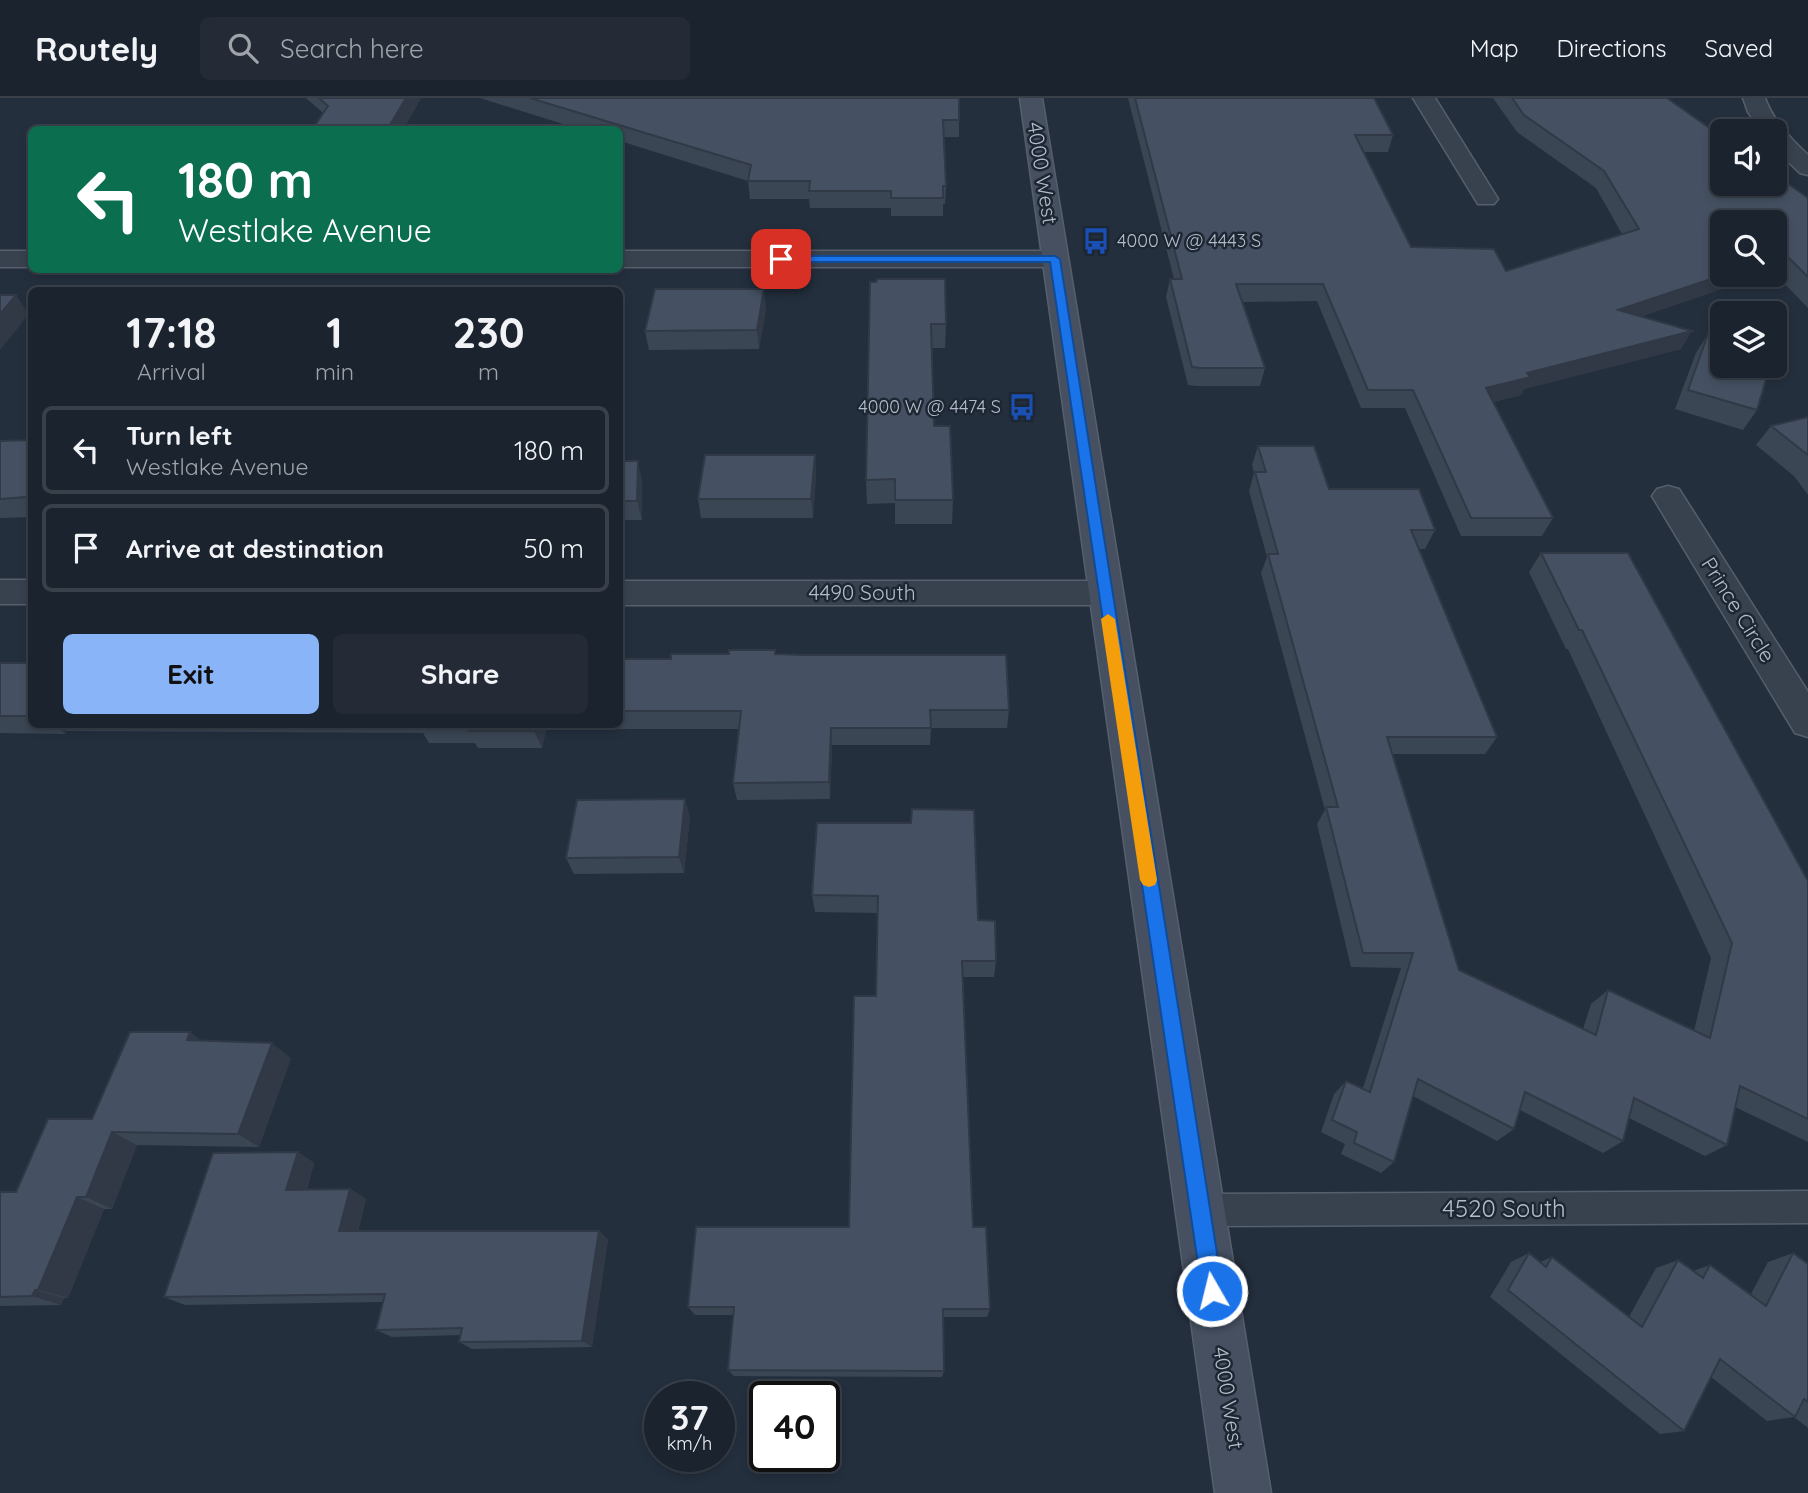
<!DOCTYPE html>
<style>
body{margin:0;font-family:Quicksand,sans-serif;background:#242b36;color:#f1f3f6;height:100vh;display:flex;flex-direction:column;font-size:26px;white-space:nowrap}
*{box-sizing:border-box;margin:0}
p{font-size:23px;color:#a0a4aa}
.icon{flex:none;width:38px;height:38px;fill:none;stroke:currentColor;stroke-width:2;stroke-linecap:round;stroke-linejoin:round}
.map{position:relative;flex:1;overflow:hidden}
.details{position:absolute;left:28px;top:189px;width:595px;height:441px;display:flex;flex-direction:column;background:#1b232e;border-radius:10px;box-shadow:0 4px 10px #0003,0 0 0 2px #39404a}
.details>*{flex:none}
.hud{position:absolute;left:28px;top:28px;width:595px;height:147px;border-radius:10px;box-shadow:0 4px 10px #0003,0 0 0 2px #39404a;background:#0b6e4f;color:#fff;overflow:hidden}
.buttons{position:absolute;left:1710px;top:21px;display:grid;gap:14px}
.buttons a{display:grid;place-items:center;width:77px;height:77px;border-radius:10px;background:#1b232e;box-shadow:0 4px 10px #0003,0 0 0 2px #39404a;font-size:35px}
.speed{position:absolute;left:644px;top:1283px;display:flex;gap:14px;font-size:35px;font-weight:700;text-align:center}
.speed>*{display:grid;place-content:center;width:91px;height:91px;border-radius:50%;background:#1b232e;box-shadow:0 4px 10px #0003,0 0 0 2px #39404a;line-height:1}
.speed small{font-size:18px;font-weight:400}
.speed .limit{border:4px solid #111;border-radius:10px;background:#fff;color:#111}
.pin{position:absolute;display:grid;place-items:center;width:60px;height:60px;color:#fff;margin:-30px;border-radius:14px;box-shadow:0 4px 10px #0006}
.me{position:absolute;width:77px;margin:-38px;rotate:352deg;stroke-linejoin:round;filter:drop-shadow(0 0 5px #0008)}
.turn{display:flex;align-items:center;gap:24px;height:147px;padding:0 35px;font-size:32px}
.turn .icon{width:91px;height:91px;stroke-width:2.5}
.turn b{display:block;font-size:49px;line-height:60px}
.eta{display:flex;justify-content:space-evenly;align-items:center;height:119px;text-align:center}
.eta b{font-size:42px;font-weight:700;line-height:49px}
.primary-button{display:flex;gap:14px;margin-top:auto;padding:14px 35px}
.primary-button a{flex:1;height:80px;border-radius:10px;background:#8ab4f8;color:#111;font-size:28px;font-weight:700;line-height:80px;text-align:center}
.primary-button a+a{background:#242b36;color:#f1f3f6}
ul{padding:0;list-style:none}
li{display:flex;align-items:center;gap:21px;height:88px;margin:0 14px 10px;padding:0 21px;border:4px solid #39404a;border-radius:10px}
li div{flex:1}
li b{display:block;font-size:26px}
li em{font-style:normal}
header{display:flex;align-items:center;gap:42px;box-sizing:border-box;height:98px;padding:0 35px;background:#1b232e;border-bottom:2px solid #39404a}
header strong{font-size:33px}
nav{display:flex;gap:38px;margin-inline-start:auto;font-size:24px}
.search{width:490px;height:63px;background:#242b36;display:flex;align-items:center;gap:18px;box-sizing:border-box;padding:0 24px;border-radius:10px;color:#a0a4aa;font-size:26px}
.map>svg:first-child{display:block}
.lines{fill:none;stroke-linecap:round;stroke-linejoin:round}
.lane-casing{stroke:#565f6c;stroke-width:3}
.street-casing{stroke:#565f6c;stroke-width:3}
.secondary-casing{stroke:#565f6c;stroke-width:3}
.lane{fill:#38414e;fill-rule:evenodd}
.street{fill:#38414e;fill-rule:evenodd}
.secondary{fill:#465061;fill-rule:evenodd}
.wall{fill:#3b4654}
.shaded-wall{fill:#303945}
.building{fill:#455162;stroke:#303945;stroke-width:2}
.route{fill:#1a73e8;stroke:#114b97;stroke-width:2}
.slow{fill:#f59e0b}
.labels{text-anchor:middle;stroke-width:5;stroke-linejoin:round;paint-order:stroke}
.far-poi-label{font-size:18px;fill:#b4bcc9;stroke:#1d2633;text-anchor:start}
.street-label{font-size:21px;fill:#b4bcc9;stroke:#1d2633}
.near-street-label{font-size:24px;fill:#b4bcc9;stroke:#1d2633}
</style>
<header>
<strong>Routely</strong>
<div class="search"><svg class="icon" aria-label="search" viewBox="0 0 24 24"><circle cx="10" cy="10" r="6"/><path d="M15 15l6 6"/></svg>Search here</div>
<nav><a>Map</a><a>Directions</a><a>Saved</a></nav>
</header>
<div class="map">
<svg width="1808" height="1395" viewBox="0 0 1808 1395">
<rect width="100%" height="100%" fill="#242f3e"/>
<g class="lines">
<defs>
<path id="lane" d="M 1808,1093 L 1808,1125 L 1200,1128 L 1189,1123 L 1184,1112 L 1189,1101 L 1200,1096 Z"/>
<path id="street" d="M 1413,0 L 1435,0 L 1498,101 L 1494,106 L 1478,106 Z
M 1743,0 L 1765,0 C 1774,24 1790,40 1808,57 L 1808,77 L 1800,75 L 1774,50 L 1774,33 L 1761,33 L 1748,14 Z
M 0,153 L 32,153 L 32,169 L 0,169 Z
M 620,153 L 1055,153 L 1064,156 L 1068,161 L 1064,166 L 1055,169 L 620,169 Z
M 1668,388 L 1679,391 L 1808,594 L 1808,639 L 1795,635 L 1652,398 L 1657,391 Z
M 0,482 L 32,482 L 32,506 L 0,506 Z
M 620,483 L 1104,483 L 1116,487 L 1121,495 L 1116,503 L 1104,507 L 620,507 Z"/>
<path id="secondary" d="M 1020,0 L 1042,0 L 1271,1395 L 1215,1395 Z"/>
</defs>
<use href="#lane" class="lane-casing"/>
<use href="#street" class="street-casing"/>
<use href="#secondary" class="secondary-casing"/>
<use href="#lane" class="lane"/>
<use href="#street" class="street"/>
<use href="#secondary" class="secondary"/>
</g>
<path class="wall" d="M 306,0 L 421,0 L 403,32 L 312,32 L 323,15 Z
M 480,0 L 959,0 L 959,39 L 944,39 L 946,88 L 945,106 L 943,106 L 943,118 L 891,118 L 891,110 L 810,110 L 809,101 L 750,101 L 748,83 L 620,43 L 620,32 L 582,32 Z
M 1128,0 L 1374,0 L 1393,37 L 1388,54 L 1364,54 L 1411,149 L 1506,173 L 1622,136 L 1596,90 L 1517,34 L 1493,0 L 1667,0 L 1722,86 L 1808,100 L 1808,210 L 1774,175 L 1774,124 L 1641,219 L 1681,251 L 1524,291 L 1521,297 L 1493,304 L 1553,420 L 1542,438 L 1461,438 L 1405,310 L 1361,310 L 1317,203 L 1243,204 L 1265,270 L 1260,288 L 1197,288 L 1188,287 L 1166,199 L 1170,181 L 1174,181 Z
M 870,184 L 946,226 L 945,250 L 931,250 L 934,328 L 953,402 L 952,426 L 895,426 L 895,405 L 867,406 L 866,382 Z
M 766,210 L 759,251 L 649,252 L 645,233 Z
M 1708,236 L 1757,312 L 1743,332 L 1675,311 L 1696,255 Z
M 1808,319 L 1808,397 L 1794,378 L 1756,347 L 1771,328 Z
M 32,342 L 32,419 L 0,420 L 0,343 Z
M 1258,348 L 1329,391 L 1435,432 L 1425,451 L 1419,451 L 1497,639 L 1485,656 L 1393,656 L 1459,872 L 1583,931 L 1591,906 L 1608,892 L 1694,933 L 1711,860 L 1568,551 L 1566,551 L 1529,474 L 1541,455 L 1808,783 L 1808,1044 L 1735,1009 L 1727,1047 L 1705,1058 L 1629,1020 L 1623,1043 L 1603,1055 L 1520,1012 L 1514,1031 L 1497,1043 L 1413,998 L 1394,1064 L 1381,1075 L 1341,1056 L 1345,1046 L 1321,1034 L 1334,996 L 1346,983 L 1363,990 L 1401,870 L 1351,869 L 1317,726 L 1325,712 L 1261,475 L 1267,459 L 1249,393 L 1254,375 L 1252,367 Z
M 815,357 L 816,377 L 813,420 L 701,420 L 698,401 Z
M 620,363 L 642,382 L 642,422 L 620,422 Z
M 775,552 L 776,556 L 1009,612 L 1007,630 L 931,630 L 930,647 L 832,647 L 830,701 L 737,702 L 733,685 L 739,631 L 546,631 L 542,650 L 478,650 L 475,645 L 429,645 L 423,635 L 66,633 L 65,636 L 0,635 L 0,565 L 32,565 L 32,626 L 620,626 L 620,561 L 671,561 Z
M 690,718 L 684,775 L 574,776 L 566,760 Z
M 817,725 L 978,822 L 996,863 L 994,879 L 963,879 L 973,1129 L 990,1211 L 987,1219 L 943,1219 L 944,1273 L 942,1279 L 734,1278 L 728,1272 L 733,1217 L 695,1217 L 688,1209 L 849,1129 L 876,898 L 878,815 L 815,814 L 812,797 Z
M 190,934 L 201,943 L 291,960 L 259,1049 L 137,1047 L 112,1111 L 104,1111 L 68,1200 L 64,1200 L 61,1207 L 0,1208 L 0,1094 L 16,1094 Z
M 298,1054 L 314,1065 L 307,1092 L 350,1091 L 366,1101 L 358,1133 L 599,1133 L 608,1142 L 592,1249 L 472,1251 L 459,1244 L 460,1237 L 392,1239 L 376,1232 L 383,1204 L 185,1207 L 164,1199 Z
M 1529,1155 L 1540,1164 L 1552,1159 L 1629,1219 L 1656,1170 L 1678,1162 L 1693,1173 L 1710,1167 L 1751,1196 L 1768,1164 L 1793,1155 L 1808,1166 L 1808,1330 L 1794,1319 L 1767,1323 L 1711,1279 L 1684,1333 L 1660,1336 L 1490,1199 L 1511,1164 Z"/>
<path class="shaded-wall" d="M 406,0 L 421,0 L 403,32 L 387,32 Z
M 1785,156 L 1774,172 L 1774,160 Z
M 1723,177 L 1764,177 L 1608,230 L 1618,212 Z
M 764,191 L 766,210 L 759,251 L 757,232 Z
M 16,197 L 29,216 L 0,252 L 0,216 Z
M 1692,233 L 1681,251 L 1524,291 L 1521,297 L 1477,308 L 1486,290 L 1527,275 Z
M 815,357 L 816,377 L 813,420 L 811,401 Z
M 638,363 L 642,382 L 642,422 L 637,403 Z
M 32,392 L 32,406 L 26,399 Z
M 55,626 L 59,626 L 66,633 L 65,636 Z
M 535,626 L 544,626 L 546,631 L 542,650 L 534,633 Z
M 831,630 L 832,647 L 830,701 L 829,684 Z
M 685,701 L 690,718 L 684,775 L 679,759 Z
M 190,934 L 211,950 L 187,942 Z
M 272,945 L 291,960 L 259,1049 L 238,1036 Z
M 112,1034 L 137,1047 L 112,1111 L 86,1099 Z
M 298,1054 L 314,1065 L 304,1102 L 286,1092 Z
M 350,1091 L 366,1101 L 355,1142 L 339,1133 Z
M 77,1099 L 104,1111 L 68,1200 L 38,1192 Z
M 599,1133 L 608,1142 L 592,1249 L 582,1243 Z
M 35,1192 L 64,1200 L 61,1207 L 32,1198 Z"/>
<path class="building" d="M 319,0 L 406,0 L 387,32 L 312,32 L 328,8 Z
M 530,0 L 959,0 L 959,22 L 943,22 L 946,88 L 943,88 L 943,100 L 891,100 L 891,93 L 809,93 L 810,83 L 748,83 L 751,67 Z
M 1135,0 L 1374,0 L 1393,37 L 1355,37 L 1411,149 L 1494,151 L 1506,173 L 1639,131 L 1604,73 L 1524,17 L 1512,0 L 1667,0 L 1722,39 L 1722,86 L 1774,86 L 1774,76 L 1808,100 L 1808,179 L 1785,156 L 1774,160 L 1774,124 L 1722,124 L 1722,177 L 1723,177 L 1618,212 L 1692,233 L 1527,275 L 1531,279 L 1486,290 L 1553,420 L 1471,420 L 1413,292 L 1368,292 L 1323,186 L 1236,186 L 1265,270 L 1201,270 L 1192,269 L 1170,181 L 1182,181 Z
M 877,181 L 945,181 L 946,226 L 931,226 L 934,328 L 950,328 L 953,402 L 895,402 L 895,381 L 866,382 L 870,184 L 876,184 Z
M 655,191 L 764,191 L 757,232 L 645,233 Z
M 0,197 L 16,197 L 0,216 Z
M 1708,236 L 1722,240 L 1722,268 L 1770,268 L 1757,312 L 1688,292 Z
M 1808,319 L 1808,357 L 1771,328 Z
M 32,342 L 32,392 L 26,399 L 0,401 L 0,343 Z
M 1258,348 L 1314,348 L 1329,391 L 1419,391 L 1435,432 L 1411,432 L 1497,639 L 1387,639 L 1459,872 L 1596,937 L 1608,892 L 1710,940 L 1732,845 L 1582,532 L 1579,532 L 1541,455 L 1628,455 L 1808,783 L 1808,1021 L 1740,988 L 1727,1047 L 1634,1000 L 1623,1043 L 1525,994 L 1514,1031 L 1418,981 L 1394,1064 L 1354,1045 L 1357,1034 L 1332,1022 L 1346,983 L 1370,994 L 1413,855 L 1363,855 L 1326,709 L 1338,709 L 1268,456 L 1278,456 L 1255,374 L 1266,374 Z
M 705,357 L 815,357 L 811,401 L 698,401 Z
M 620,363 L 638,363 L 637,403 L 620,403 Z
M 729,552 L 775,552 L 775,556 L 805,557 L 1006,557 L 1009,612 L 930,612 L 931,630 L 831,630 L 829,684 L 733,685 L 741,613 L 620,613 L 620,561 L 671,561 L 671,556 L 729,556 Z
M 0,565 L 32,565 L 32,618 L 0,618 Z
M 419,626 L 535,626 L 534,633 L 469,633 L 470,627 Z
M 685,701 L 679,759 L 566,760 L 577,702 Z
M 912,711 L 974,712 L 978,822 L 995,823 L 996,863 L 962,863 L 973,1129 L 986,1129 L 990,1211 L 943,1211 L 944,1273 L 728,1272 L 734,1209 L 688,1209 L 696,1129 L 849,1129 L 854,898 L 876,898 L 878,798 L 812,797 L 817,725 L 911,725 Z
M 130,934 L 190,934 L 187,942 L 272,945 L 238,1036 L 112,1034 L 86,1099 L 77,1099 L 38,1192 L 35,1192 L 32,1198 L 0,1199 L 0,1094 L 16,1094 L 48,1021 L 92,1021 Z
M 298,1054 L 286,1092 L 350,1091 L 339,1133 L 599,1133 L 582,1243 L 459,1244 L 462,1230 L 376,1232 L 385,1196 L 164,1199 L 213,1055 Z
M 1529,1155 L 1546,1169 L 1552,1159 L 1642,1229 L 1678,1162 L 1703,1180 L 1710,1167 L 1766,1208 L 1793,1155 L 1808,1166 L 1808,1304 L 1804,1301 L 1795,1319 L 1720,1261 L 1684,1333 L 1508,1192 Z"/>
<path class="route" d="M 1055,158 L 1060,161 L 1223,1193 L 1219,1200 L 1212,1203 L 1205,1200 L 1202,1193 L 1050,164 L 781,164 L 776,161 L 781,158 Z"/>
<path class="slow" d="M 1108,516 L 1115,521 L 1157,782 L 1155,787 L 1149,789 L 1143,787 L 1140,782 L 1101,521 Z"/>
<defs>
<symbol id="bus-bare" viewBox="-9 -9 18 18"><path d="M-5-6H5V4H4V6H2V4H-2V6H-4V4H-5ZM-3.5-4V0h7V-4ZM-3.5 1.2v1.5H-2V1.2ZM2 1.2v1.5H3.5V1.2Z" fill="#1a4fb4" stroke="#1d2633" stroke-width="2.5" paint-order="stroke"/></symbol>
</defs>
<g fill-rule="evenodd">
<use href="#bus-bare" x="1077" y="124" width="38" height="38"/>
<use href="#bus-bare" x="1003" y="290" width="38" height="38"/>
</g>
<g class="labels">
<g class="far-poi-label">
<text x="1117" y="149">4000 W @ 4443 S</text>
<text x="1001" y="315" text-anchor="end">4000 W @ 4474 S</text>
</g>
<g class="street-label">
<text transform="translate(1042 75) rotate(81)" y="7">4000 West</text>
<text x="862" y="502">4490 South</text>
<text transform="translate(1738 512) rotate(58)" y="7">Prince Circle</text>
<text transform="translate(1228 1300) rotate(81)" y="7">4000 West</text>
</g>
<g class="near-street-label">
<text x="1504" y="1119">4520 South</text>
</g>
</g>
</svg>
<div class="buttons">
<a><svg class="icon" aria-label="sound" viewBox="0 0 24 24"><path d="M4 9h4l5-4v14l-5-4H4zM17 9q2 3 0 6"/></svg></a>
<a><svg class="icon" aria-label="search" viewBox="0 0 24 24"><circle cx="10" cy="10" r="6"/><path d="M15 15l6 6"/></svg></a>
<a><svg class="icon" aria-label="layers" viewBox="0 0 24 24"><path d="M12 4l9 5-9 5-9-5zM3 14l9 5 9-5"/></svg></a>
</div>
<div class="speed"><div>37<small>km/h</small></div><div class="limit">40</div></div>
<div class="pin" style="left:781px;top:161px;background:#d93025"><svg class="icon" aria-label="arrive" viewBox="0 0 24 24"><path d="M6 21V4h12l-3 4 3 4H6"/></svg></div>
<svg class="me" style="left:1212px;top:1193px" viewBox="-20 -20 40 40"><circle r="17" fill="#1a73e8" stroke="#fff" stroke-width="3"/><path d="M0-11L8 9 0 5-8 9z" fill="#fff"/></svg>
<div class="hud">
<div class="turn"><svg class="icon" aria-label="left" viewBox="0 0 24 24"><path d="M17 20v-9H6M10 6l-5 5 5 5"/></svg><div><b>180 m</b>Westlake Avenue</div></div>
</div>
<section class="details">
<div class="eta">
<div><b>17:18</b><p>Arrival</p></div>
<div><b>1</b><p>min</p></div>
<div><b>230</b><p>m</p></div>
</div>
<ul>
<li><svg class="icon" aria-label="left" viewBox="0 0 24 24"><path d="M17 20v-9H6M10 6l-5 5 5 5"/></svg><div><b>Turn left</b><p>Westlake Avenue</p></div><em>180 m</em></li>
<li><svg class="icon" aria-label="arrive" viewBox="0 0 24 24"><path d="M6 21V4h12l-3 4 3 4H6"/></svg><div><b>Arrive at destination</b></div><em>50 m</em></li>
</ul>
<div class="primary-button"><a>Exit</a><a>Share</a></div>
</section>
</div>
